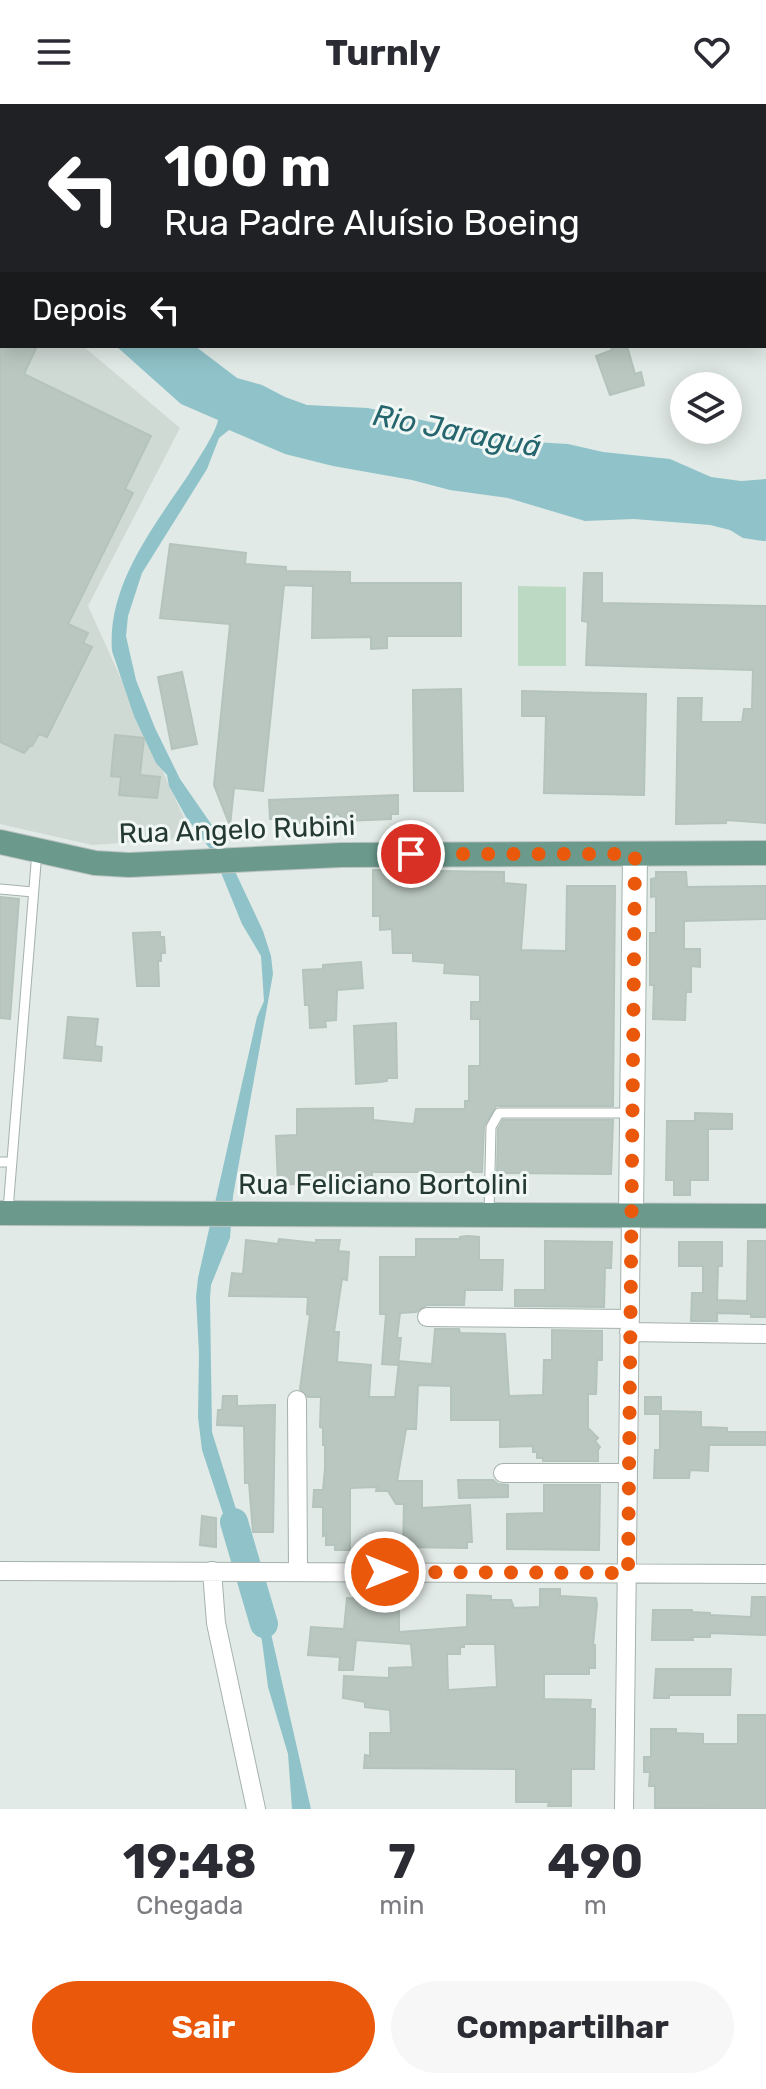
<!DOCTYPE html>
<html lang="pt">
<meta charset="utf-8">
<style>
body{margin:0;font-family:Rubik,sans-serif;background:#f7f7f7;color:#2b2b33;height:100vh;display:flex;flex-direction:column;font-size:30px;white-space:nowrap}
*{box-sizing:border-box;margin:0}
p{font-size:26px;color:#7c7c81}
.icon{flex:none;width:44px;height:44px;fill:none;stroke:currentColor;stroke-width:2;stroke-linecap:round;stroke-linejoin:round}
.map{position:relative;height:1705px;overflow:hidden}
.details{display:flex;flex-direction:column;background:#fff;flex:1}
.details>*{flex:none}
.banner{position:absolute;left:0px;top:0px;width:766px;height:244px;box-shadow:0 4px 20px #0003;background:#202124;color:#fff;overflow:hidden}
.buttons{position:absolute;left:670px;top:268px;display:grid;gap:16px}
.buttons a{display:grid;place-items:center;width:72px;height:72px;border-radius:50%;background:#fff;box-shadow:0 4px 20px #0003;font-size:40px}
.pin{position:absolute;display:grid;place-items:center;width:68px;height:68px;color:#fff;margin:-34px;border:4px solid #fff;border-radius:50%;box-shadow:0 2px 8px #0007}
.me{position:absolute;width:88px;margin:-44px;rotate:90deg;stroke-linejoin:round;filter:drop-shadow(0 0 6px #0008)}
.turn{display:flex;align-items:center;gap:28px;height:168px;padding:0 32px;font-size:36px}
.turn .icon{width:104px;height:104px;stroke-width:2.5}
.turn b{display:block;font-size:56px;line-height:68px}
.then{display:flex;align-items:center;height:76px;padding:0 32px;background:#0003;gap:16px;font-size:30px}
.eta{display:flex;justify-content:space-evenly;align-items:center;height:136px;text-align:center}
.eta b{font-size:48px;font-weight:700;line-height:56px}
.cta{display:flex;gap:16px;margin-top:auto;padding:16px 32px}
.cta a{flex:1;height:92px;border-radius:48px;background:#ea580c;color:#fff;font-size:32px;font-weight:700;line-height:92px;text-align:center}
.cta a+a{background:#f7f7f7;color:#2b2b33}
header{display:flex;justify-content:space-between;align-items:center;height:104px;padding:0 32px;background:#fff;font-size:36px;font-weight:700}
.map>svg:first-child{display:block}
.built{fill:#d0dad5}
.green{fill:#bcd9c3}
.water{fill:#8fc3c9}
.lines{fill:none;stroke-linecap:round;stroke-linejoin:round}
.river{stroke:#8fc3c9;stroke-width:28}
.building{fill:#bac7c1;stroke:#b4c3bc;stroke-width:2;fill-rule:evenodd}
.lane-casing{stroke:#a5b1ac;stroke-width:11}
.street-casing{stroke:#a5b1ac;stroke-width:20}
.secondary-casing{stroke:#a2b4ad;stroke-width:26}
.primary-casing{stroke:#bdc4c2;stroke-width:26}
.lane{stroke:#fff;stroke-width:9}
.street{stroke:#fff;stroke-width:18}
.secondary{stroke:#fff;stroke-width:24}
.primary{stroke:#6b9a8c;stroke-width:24}
.route{stroke:#ea580c;stroke-width:14;stroke-dasharray:0 25.2}
.labels{text-anchor:middle;stroke-width:6;stroke-linejoin:round;paint-order:stroke}
.street-label{font-size:28px;fill:#243932;stroke:#f1f7f4}
.water-label{font-size:30px;font-style:italic;fill:#25656d;stroke:#f1f7f4}
</style>
<header><svg class="icon" aria-label="menu" viewBox="0 0 24 24"><path d="M4 6h16M4 12h16M4 18h16"/></svg>Turnly<svg class="icon" aria-label="heart" viewBox="0 0 24 24"><path d="M12 20l-8-8c-3-5 5-10 8-4 3-6 11-1 8 4z"/></svg></header>
<div class="map">
<svg width="766" height="1705" viewBox="0 0 766 1705">
<rect width="100%" height="100%" fill="#e1eae6"/>
<path class="built" d="M 0,165 L 2,242 L 83,242 L 180,324 L 88,502 L 193,734 L 92,741 L 0,720 Z"/>
<path class="green" d="M 0,0 L 692,0 L 2,2 L 2,40 Z
M 518,482 L 566,483 L 566,562 L 518,562 Z"/>
<path class="water" d="M 116,242 L 195,242 L 237,274 L 262,281 L 285,293 L 307,301 L 368,304 L 515,337 L 568,340 L 603,348 L 670,355 L 711,373 L 741,377 L 766,375 L 766,437 L 763,437 L 743,434 L 730,426 L 710,421 L 634,415 L 585,417 L 508,394 L 450,386 L 412,376 L 333,362 L 285,350 L 229,326 L 219,334 L 207,365 L 142,469 L 128,512 L 126,532 L 136,576 L 155,624 L 180,675 L 216,727 L 263,827 L 271,852 L 273,870 L 233,1092 L 230,1134 L 211,1181 L 210,1194 L 212,1328 L 240,1418 L 254,1451 L 237,1452 L 202,1346 L 198,1313 L 199,1249 L 196,1193 L 198,1174 L 257,913 L 264,897 L 261,852 L 242,820 L 213,749 L 186,713 L 169,682 L 167,671 L 156,659 L 134,612 L 112,547 C 107,481 154,422 189,370 C 196,358 216,329 218,316 L 181,300 Z
M 249,1485 L 260,1485 L 264,1499 L 311,1705 L 292,1705 L 288,1650 L 268,1583 L 262,1537 Z"/>
<g class="lines">
<path class="river" d="M 234,1418 L 264,1520"/>
</g>
<path class="building" d="M 0,242 L 37,242 L 24,270 L 151,332 L 125,385 L 133,389 L 68,520 L 88,529 L 83,539 L 92,543 L 47,633 L 39,630 L 32,642 L 30,642 L 24,649 L 0,638 Z
M 611,242 L 627,242 L 635,270 L 641,268 L 644,281 L 610,291 L 596,252 L 612,246 Z
M 170,440 L 246,449 L 245,460 L 286,463 L 286,467 L 350,468 L 350,479 L 461,479 L 461,532 L 387,532 L 387,544 L 371,545 L 371,533 L 312,534 L 313,482 L 284,481 L 263,687 L 234,684 L 230,722 L 214,681 L 230,520 L 160,514 Z
M 584,469 L 602,469 L 602,499 L 766,502 L 766,719 L 726,716 L 726,719 L 676,720 L 678,594 L 702,594 L 701,618 L 742,618 L 744,605 L 752,605 L 753,566 L 586,561 L 588,518 L 582,517 Z
M 182,568 L 197,640 L 172,645 L 158,573 Z
M 461,585 L 463,687 L 414,687 L 413,586 Z
M 522,587 L 646,590 L 644,691 L 544,689 L 546,612 L 522,612 Z
M 115,631 L 144,634 L 140,671 L 160,673 L 157,694 L 119,691 L 121,673 L 111,672 Z
M 398,691 L 398,710 L 391,710 L 391,715 L 345,717 L 337,709 L 330,718 L 285,719 L 284,715 L 270,715 L 269,696 Z
M 373,766 L 504,768 L 504,779 L 526,781 L 521,846 L 566,847 L 567,782 L 615,782 L 613,1002 L 496,1002 L 484,1022 L 482,1068 L 372,1068 L 372,1081 L 278,1080 L 276,1032 L 297,1031 L 297,1005 L 373,1004 L 373,1016 L 414,1020 L 416,1005 L 465,1005 L 465,997 L 469,997 L 469,962 L 480,962 L 480,915 L 471,915 L 471,898 L 480,898 L 480,871 L 444,869 L 445,859 L 413,857 L 413,849 L 393,849 L 392,825 L 380,826 L 380,812 L 373,812 Z
M 656,768 L 686,768 L 687,783 L 766,782 L 766,815 L 684,817 L 684,845 L 700,845 L 700,863 L 691,862 L 691,888 L 686,888 L 685,916 L 653,915 L 654,881 L 650,881 L 650,829 L 656,829 L 656,792 L 651,793 L 651,775 L 656,774 Z
M 0,793 L 19,795 L 10,915 L 0,914 Z
M 160,828 L 160,833 L 164,833 L 165,849 L 161,849 L 161,857 L 158,857 L 159,882 L 137,882 L 133,829 Z
M 361,858 L 363,884 L 337,886 L 336,916 L 325,917 L 326,923 L 310,924 L 309,901 L 305,901 L 303,866 L 323,865 L 323,861 Z
M 68,913 L 98,915 L 95,942 L 102,943 L 101,957 L 64,954 Z
M 396,919 L 397,974 L 387,974 L 387,977 L 380,978 L 356,980 L 354,922 Z
M 695,1009 L 732,1010 L 732,1025 L 708,1025 L 708,1076 L 690,1076 L 690,1091 L 674,1091 L 674,1076 L 666,1076 L 667,1017 L 695,1017 Z
M 503,1016 L 613,1016 L 611,1070 L 497,1069 L 498,1025 Z
M 468,1132 L 479,1133 L 479,1156 L 503,1156 L 502,1186 L 465,1186 L 464,1201 L 427,1201 L 416,1208 L 400,1209 L 397,1234 L 401,1234 L 398,1261 L 382,1260 L 386,1210 L 380,1210 L 380,1153 L 416,1153 L 416,1135 L 460,1135 L 460,1133 Z
M 279,1135 L 316,1139 L 316,1136 L 340,1136 L 338,1147 L 349,1148 L 347,1176 L 342,1175 L 334,1228 L 339,1228 L 337,1258 L 371,1261 L 369,1293 L 395,1293 L 399,1257 L 432,1260 L 435,1225 L 459,1225 L 460,1229 L 505,1230 L 509,1292 L 543,1291 L 544,1256 L 552,1256 L 552,1226 L 602,1227 L 602,1256 L 597,1256 L 596,1290 L 588,1290 L 588,1324 L 598,1334 L 595,1337 L 600,1343 L 598,1346 L 598,1357 L 543,1357 L 543,1354 L 537,1354 L 537,1348 L 533,1348 L 533,1342 L 500,1343 L 500,1316 L 451,1316 L 451,1282 L 418,1281 L 416,1325 L 406,1325 L 397,1377 L 422,1377 L 422,1404 L 470,1401 L 472,1438 L 467,1438 L 467,1444 L 403,1443 L 404,1400 L 396,1400 L 388,1387 L 376,1387 L 377,1383 L 350,1384 L 350,1446 L 335,1446 L 335,1441 L 326,1441 L 326,1431 L 323,1432 L 323,1403 L 313,1403 L 314,1386 L 323,1386 L 325,1365 L 325,1341 L 323,1341 L 323,1324 L 320,1323 L 321,1293 L 308,1293 L 300,1285 L 310,1211 L 307,1210 L 308,1193 L 229,1192 L 232,1169 L 243,1170 L 246,1136 L 278,1140 Z
M 545,1137 L 612,1138 L 611,1164 L 605,1164 L 604,1203 L 515,1202 L 515,1186 L 545,1186 Z
M 748,1137 L 766,1137 L 766,1213 L 751,1213 L 751,1210 L 717,1209 L 717,1217 L 691,1217 L 692,1189 L 703,1189 L 703,1162 L 679,1162 L 679,1138 L 722,1138 L 722,1162 L 718,1162 L 717,1196 L 747,1197 Z
M 223,1292 L 237,1292 L 237,1302 L 275,1301 L 273,1428 L 253,1428 L 249,1379 L 245,1379 L 244,1322 L 217,1321 L 218,1306 L 222,1306 Z
M 645,1293 L 661,1293 L 661,1307 L 701,1308 L 701,1323 L 727,1324 L 727,1328 L 766,1328 L 766,1341 L 709,1341 L 708,1367 L 690,1366 L 689,1374 L 654,1374 L 655,1346 L 660,1346 L 660,1310 L 645,1310 Z
M 458,1376 L 493,1376 L 498,1380 L 508,1381 L 508,1393 L 459,1394 Z
M 544,1381 L 600,1381 L 599,1446 L 507,1445 L 507,1410 L 544,1409 Z
M 202,1412 L 216,1414 L 216,1443 L 200,1441 Z
M 540,1485 L 560,1485 L 560,1492 L 596,1494 L 597,1500 L 593,1541 L 595,1541 L 595,1564 L 589,1564 L 589,1570 L 544,1570 L 544,1595 L 591,1596 L 590,1605 L 595,1605 L 594,1665 L 571,1665 L 571,1702 L 548,1702 L 549,1698 L 516,1698 L 516,1665 L 364,1664 L 365,1651 L 370,1652 L 370,1629 L 391,1629 L 390,1606 L 365,1603 L 365,1598 L 343,1594 L 344,1572 L 389,1574 L 389,1564 L 413,1563 L 411,1540 L 356,1536 L 353,1566 L 339,1566 L 340,1553 L 308,1551 L 311,1523 L 344,1525 L 347,1494 L 380,1496 L 380,1492 L 399,1492 L 399,1528 L 467,1523 L 467,1491 L 491,1492 L 491,1496 L 511,1496 L 514,1504 L 540,1503 ZM 464,1540 L 495,1540 L 497,1583 L 448,1586 L 447,1550 L 460,1550 L 460,1543 L 464,1543 Z
M 752,1493 L 766,1493 L 766,1531 L 710,1529 L 710,1533 L 692,1533 L 693,1536 L 652,1536 L 653,1506 L 692,1506 L 692,1508 L 710,1509 L 710,1511 L 751,1513 Z
M 656,1565 L 731,1565 L 730,1591 L 669,1591 L 669,1594 L 654,1594 Z
M 738,1611 L 766,1611 L 766,1705 L 655,1704 L 655,1682 L 649,1682 L 650,1668 L 644,1668 L 644,1653 L 651,1653 L 651,1625 L 676,1625 L 676,1629 L 703,1630 L 703,1640 L 738,1640 Z"/>
<g class="lines">
<defs>
<path id="lane" d="M 0,785 L 33,788
M 0,1058 L 12,1058
M 8,1106 L 37,747
M 489,1110 L 491,1023 L 499,1009 L 632,1009"/>
<path id="street" d="M 427,1213 L 630,1215
M 629,1228 L 766,1230
M 297,1296 L 298,1467
M 503,1369 L 628,1369
M 0,1467 L 766,1470
M 212,1467 L 216,1519 L 256,1705
M 624,1705 L 631,1110"/>
<path id="secondary" d="M 733,2 L 738,0
M 0,44 L 2,45
M 631,1110 L 635,750"/>
<path id="primary" d="M 0,738 L 95,759 L 129,761 L 341,751 L 766,749
M 0,1109 L 766,1112"/>
</defs>
<use href="#lane" class="lane-casing"/>
<use href="#street" class="street-casing"/>
<use href="#secondary" class="secondary-casing"/>
<use href="#primary" class="primary-casing"/>
<use href="#lane" class="lane"/>
<use href="#street" class="street"/>
<use href="#secondary" class="secondary"/>
<use href="#primary" class="primary"/>
</g>
<g class="lines">
<path class="route" d="M 385,1468 L 628,1469 L 635,750 L 411,750"/>
</g>
<g class="labels">
<g class="street-label">
<text transform="translate(237 725) rotate(-2)" y="10">Rua Angelo Rubini</text>
<text x="383" y="1090">Rua Feliciano Bortolini</text>
</g>
<g class="water-label">
<text transform="translate(457 327) rotate(11)" y="10">Rio Jaraguá</text>
</g>
</g>
</svg>
<div class="buttons">
<a><svg class="icon" aria-label="layers" viewBox="0 0 24 24"><path d="M12 4l9 5-9 5-9-5zM3 14l9 5 9-5"/></svg></a>
</div>
<div class="pin" style="left:411px;top:750px;background:#d93025"><svg class="icon" aria-label="arrive" viewBox="0 0 24 24"><path d="M6 21V4h12l-3 4 3 4H6"/></svg></div>
<svg class="me" style="left:385px;top:1468px" viewBox="-20 -20 40 40"><circle r="17" fill="#ea580c" stroke="#fff" stroke-width="3"/><path d="M0-11L8 9 0 5-8 9z" fill="#fff"/></svg>
<div class="banner">
<div class="turn"><svg class="icon" aria-label="left" viewBox="0 0 24 24"><path d="M17 20v-9H6M10 6l-5 5 5 5"/></svg><div><b>100 m</b>Rua Padre Aluísio Boeing</div></div>
<div class="then">Depois<svg class="icon" aria-label="left" viewBox="0 0 24 24"><path d="M17 20v-9H6M10 6l-5 5 5 5"/></svg></div>
</div>
</div>
<section class="details">
<div class="eta">
<div><b>19:48</b><p>Chegada</p></div>
<div><b>7</b><p>min</p></div>
<div><b>490</b><p>m</p></div>
</div>
<div class="cta"><a>Sair</a><a>Compartilhar</a></div>
</section>
